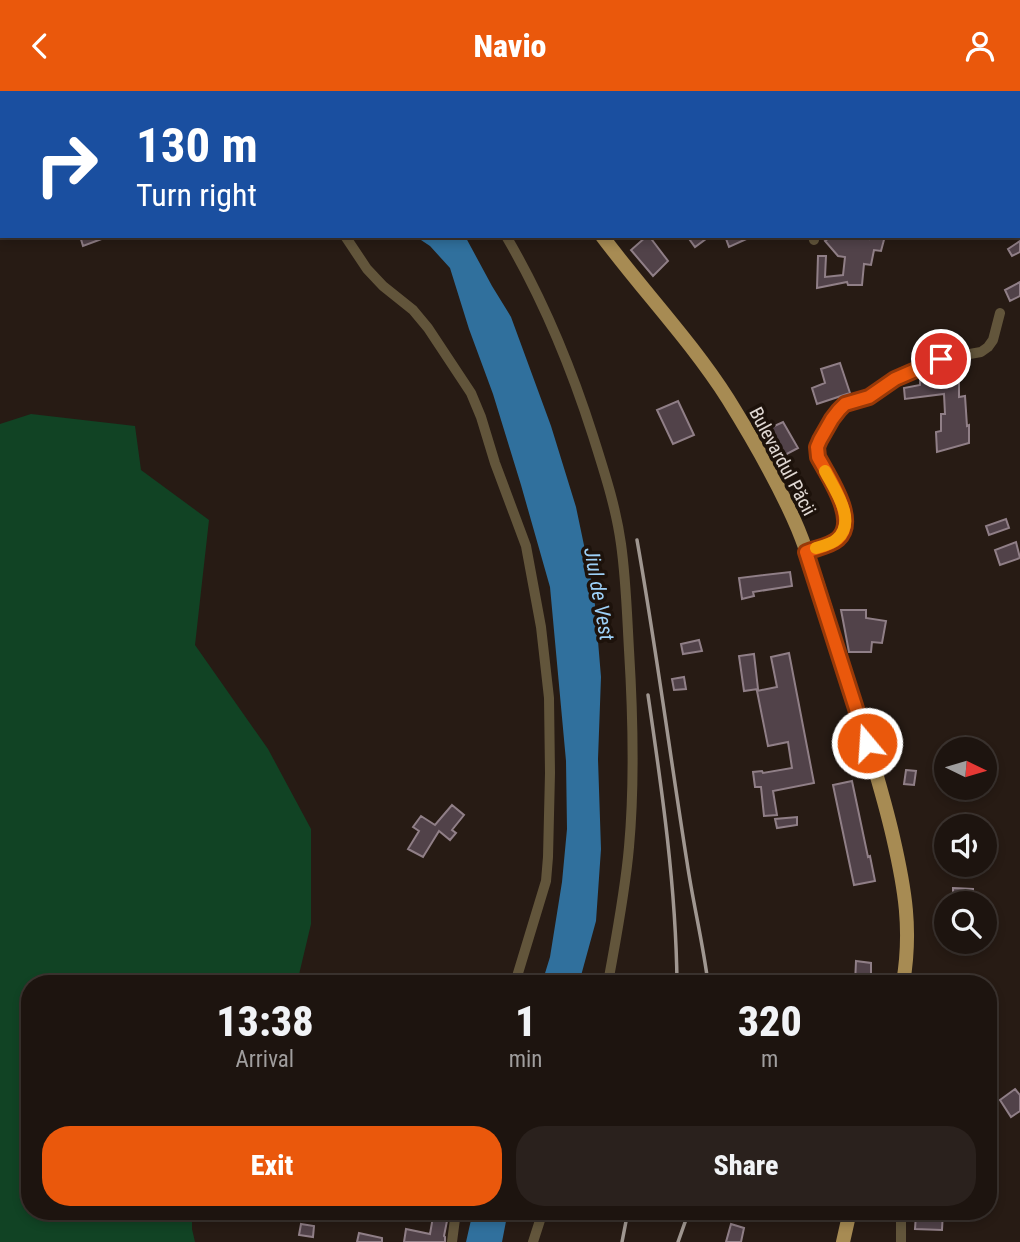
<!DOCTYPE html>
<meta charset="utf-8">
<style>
body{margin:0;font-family:"Roboto Condensed",sans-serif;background:#2a211d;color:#f1f3f6;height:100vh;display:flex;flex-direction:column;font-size:26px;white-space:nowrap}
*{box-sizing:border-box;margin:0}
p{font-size:23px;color:#a09e9e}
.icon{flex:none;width:38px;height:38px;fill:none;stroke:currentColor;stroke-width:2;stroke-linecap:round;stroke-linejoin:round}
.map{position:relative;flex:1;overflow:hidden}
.sheet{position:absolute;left:21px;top:884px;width:976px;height:245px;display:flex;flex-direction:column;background:#1d140f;border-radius:28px;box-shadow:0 4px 10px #0003,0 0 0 2px #3b332f}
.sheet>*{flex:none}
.hud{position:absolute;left:0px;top:0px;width:1020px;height:147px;box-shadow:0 4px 10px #0003,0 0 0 2px #3b332f;background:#1a4fa0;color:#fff;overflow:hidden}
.needle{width:46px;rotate:95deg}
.fabs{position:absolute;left:934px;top:646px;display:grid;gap:14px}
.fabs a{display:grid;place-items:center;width:63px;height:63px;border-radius:50%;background:#1d140f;box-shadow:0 4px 10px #0003,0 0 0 2px #3b332f;font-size:35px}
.pin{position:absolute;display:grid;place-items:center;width:60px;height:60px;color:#fff;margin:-30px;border:4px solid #fff;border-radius:50%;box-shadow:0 2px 7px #0007}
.me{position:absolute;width:77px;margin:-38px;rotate:342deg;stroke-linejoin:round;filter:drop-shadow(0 0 5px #0008)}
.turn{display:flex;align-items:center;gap:24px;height:147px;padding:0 21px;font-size:32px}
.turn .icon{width:91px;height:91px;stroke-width:2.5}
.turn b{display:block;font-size:49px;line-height:60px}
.eta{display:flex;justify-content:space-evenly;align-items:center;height:119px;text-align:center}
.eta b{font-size:42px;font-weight:800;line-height:49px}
.cta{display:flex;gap:14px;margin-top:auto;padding:14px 21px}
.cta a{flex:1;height:80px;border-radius:28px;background:#ea580c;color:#fff;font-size:28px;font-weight:800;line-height:80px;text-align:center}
.cta a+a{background:#2a211d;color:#f1f3f6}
header{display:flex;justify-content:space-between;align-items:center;height:91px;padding:0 21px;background:#ea580c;color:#fff;font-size:32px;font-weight:800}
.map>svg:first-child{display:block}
.green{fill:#114324}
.water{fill:#30709d}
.building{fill:#514249;stroke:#907f87;stroke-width:2}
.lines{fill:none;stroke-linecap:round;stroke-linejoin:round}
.minor{stroke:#62553b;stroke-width:10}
.primary{stroke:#a78b53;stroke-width:14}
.rail{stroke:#a09791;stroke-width:3.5}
.route-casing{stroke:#983908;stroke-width:18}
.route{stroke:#ea580c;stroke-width:12}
.slow{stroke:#f59e0b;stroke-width:12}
.labels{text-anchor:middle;stroke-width:7;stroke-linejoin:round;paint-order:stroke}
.street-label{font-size:19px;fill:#e1d9d4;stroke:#1d120b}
.water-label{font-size:21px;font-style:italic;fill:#9ed1f8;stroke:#1d120b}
</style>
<header><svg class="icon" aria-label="back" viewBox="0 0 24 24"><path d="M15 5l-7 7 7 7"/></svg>Navio<svg class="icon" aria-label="person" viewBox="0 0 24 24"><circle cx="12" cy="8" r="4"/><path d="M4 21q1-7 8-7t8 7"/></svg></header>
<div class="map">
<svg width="1020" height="1151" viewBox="0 0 1020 1151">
<rect width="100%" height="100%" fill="#271b14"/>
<path class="green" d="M 31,323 L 135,335 L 141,379 L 209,429 L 195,554 L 268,658 L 311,738 L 311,833 L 297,892 L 30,892 L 30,1120 L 192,1120 L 192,1138 L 195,1151 L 0,1151 L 0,333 Z"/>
<path class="water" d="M 415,145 L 465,145 L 492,195 L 511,226 L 551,335 L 576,416 L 594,502 L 601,586 L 598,668 L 601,758 L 596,830 L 579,892 L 542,892 L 550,866 L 562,791 L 567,738 L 566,670 L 550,496 L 521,394 L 493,303 L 469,238 L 450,177 L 430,155 Z
M 475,1120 L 508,1120 L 502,1151 L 466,1151 L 471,1129 Z"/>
<path class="building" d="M 80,145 L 107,145 L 107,146 L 83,155 Z
M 647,145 L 649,145 L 668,170 L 653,185 L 631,159 Z
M 687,145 L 710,145 L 695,156 Z
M 725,145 L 753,145 L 729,156 Z
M 832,145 L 855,145 L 869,148 L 870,145 L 885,145 L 881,160 L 874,159 L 871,174 L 864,173 L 862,194 L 848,194 L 847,191 L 817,197 L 818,165 L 826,165 L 825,186 L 843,184 L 845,166 L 838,165 L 825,150 Z
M 1020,150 L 1020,161 L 1012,165 L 1008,158 Z
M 1020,191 L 1020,205 L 1010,210 L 1005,199 Z
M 840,272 L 850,302 L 817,313 L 812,297 L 825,292 L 821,278 Z
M 942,286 L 943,292 L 959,292 L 959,306 L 965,305 L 967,335 L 969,334 L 969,352 L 937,361 L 936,341 L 941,340 L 941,323 L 945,323 L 944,303 L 905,308 L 904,297 L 920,294 L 920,287 Z
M 678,310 L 694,344 L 673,353 L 657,319 Z
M 783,331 L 798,357 L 785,364 L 770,337 Z
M 1006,428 L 1009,437 L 989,444 L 986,435 Z
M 1016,451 L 1020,467 L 1000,474 L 995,459 Z
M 790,481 L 792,495 L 753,501 L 754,505 L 742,508 L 739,487 Z
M 841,519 L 866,519 L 866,527 L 886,530 L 882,552 L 872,551 L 871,561 L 849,561 Z
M 699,549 L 702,560 L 683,563 L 681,553 Z
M 789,562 L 814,692 L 773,700 L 777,724 L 764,725 L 761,696 L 755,696 L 753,681 L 762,680 L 763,682 L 792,677 L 788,651 L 768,655 L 757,600 L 777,596 L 771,566 Z
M 754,563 L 758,598 L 744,600 L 739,565 Z
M 684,586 L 686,598 L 674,599 L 672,588 Z
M 906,679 L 916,680 L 914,694 L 904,693 Z
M 852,690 L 868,766 L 870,765 L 875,790 L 854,794 L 833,694 Z
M 452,714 L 464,724 L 452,739 L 456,742 L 450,749 L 439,740 L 423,766 L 408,758 L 419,740 L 413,736 L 421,725 L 435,734 Z
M 797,726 L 797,734 L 777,737 L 775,728 Z
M 957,774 L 972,774 L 973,782 L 957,782 Z
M 953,797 L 973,798 L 972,811 L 953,810 Z
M 856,870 L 871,872 L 871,892 L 855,892 Z
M 1015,998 L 1020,1004 L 1020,1020 L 1011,1026 L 1000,1009 Z
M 434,1120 L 449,1120 L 444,1145 L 445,1146 L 445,1151 L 404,1151 L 406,1138 L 430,1143 Z
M 927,1120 L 943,1120 L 942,1139 L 915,1138 L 916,1123 L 927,1123 Z
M 301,1133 L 314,1135 L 313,1146 L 299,1144 Z
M 731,1133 L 744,1137 L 741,1151 L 726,1151 Z
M 359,1142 L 382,1147 L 382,1151 L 357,1151 Z"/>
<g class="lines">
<path class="minor" d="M 278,0 L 279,2
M 698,0 L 699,2
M 23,2 L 24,0
M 437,2 L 438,0
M 0,57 L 2,52
M 0,72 L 2,77
M 345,145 L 367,178 L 383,195 L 413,219 L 428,237 L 471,302 L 481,326 L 495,372 L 526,455 L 541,536 L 549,607 L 550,682 L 548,766 L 546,790 L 515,892
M 506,145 C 543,208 571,276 593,345 C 604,380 616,416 621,453 C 626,488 627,524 629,559 C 633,624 635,690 629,756 C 625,802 616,847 608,892
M 813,145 L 814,149
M 806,461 C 816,457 830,455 838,448 C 859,429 828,385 819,366 L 817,357 L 832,328 L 839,319 L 845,313 L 869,306 L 895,288 L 941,268 L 981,261 L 988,256 L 993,249 L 1000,222
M 989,1028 L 992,1020
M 452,1151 L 456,1120
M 533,1151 L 543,1120
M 901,1151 L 901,1120"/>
<path class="primary" d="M 561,2 L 561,0
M 602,145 C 643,200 691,250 728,308 C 754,350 779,393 798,438 C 820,492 834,549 852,604 C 867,651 882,698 893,746 C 905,798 912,839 903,892
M 843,1151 L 850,1120"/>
<path class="rail" d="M 637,449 C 656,556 670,664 687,771 C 693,812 703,852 708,892
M 648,604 C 662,699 676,796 677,892
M 622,1151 L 628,1120
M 678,1151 L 689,1120"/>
</g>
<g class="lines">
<defs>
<path id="route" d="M 867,652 L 806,461 C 816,457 830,455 838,448 C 859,429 828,385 818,366 L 817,356 L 820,349 L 832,328 L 839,319 L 845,313 L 869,306 L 895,288 L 941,268"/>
</defs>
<use href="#route" class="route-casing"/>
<use href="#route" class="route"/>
<path class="slow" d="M 816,457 C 823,455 832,453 837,448 C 858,430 834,398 825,380"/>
</g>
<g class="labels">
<g class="street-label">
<text transform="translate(783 370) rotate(62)" y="7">Bulevardul Păcii</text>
</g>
<g class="water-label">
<text transform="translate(599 503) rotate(80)" y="7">Jiul de Vest</text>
</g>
</g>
</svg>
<div class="fabs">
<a><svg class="needle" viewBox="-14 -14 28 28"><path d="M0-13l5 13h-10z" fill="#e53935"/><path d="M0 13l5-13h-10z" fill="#a09e9e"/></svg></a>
<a><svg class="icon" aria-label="sound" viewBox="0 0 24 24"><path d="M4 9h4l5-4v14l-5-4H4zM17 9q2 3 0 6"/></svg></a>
<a><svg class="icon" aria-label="search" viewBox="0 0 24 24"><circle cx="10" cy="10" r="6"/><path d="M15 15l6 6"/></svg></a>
</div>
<div class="pin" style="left:941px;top:268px;background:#d93025"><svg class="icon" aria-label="arrive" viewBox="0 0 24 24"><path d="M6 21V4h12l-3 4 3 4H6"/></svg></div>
<svg class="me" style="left:867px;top:652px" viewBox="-20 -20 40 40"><circle r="17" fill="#ea580c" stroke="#fff" stroke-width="3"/><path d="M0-11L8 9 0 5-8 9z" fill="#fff"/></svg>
<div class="hud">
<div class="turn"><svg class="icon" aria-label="right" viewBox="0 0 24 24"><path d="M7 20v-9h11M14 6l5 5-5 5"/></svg><div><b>130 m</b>Turn right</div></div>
</div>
<section class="sheet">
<div class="eta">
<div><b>13:38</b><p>Arrival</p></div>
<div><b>1</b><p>min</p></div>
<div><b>320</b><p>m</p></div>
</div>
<div class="cta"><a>Exit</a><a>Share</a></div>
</section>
</div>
